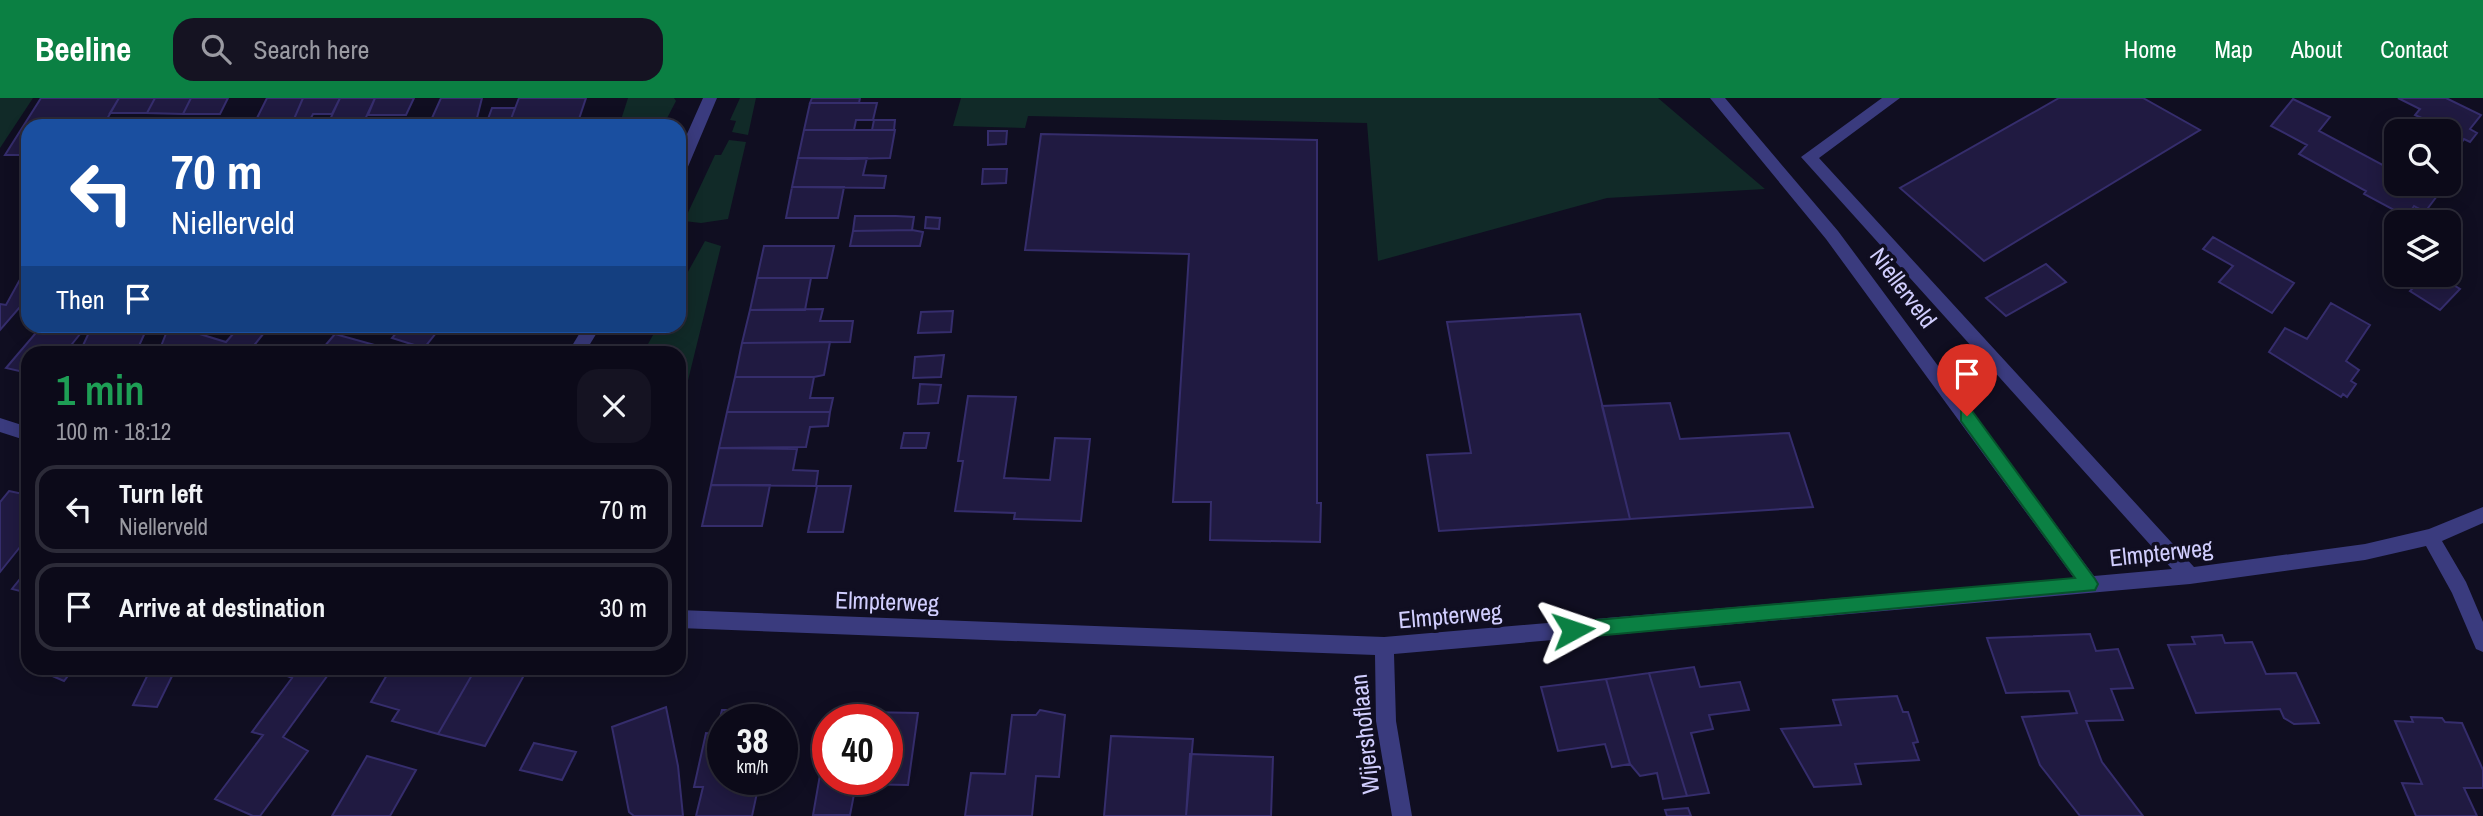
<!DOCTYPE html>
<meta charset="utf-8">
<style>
body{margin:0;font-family:"Archivo Narrow",sans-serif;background:#151322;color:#f1f3f6;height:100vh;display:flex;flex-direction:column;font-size:26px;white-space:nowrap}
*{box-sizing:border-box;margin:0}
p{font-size:23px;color:#9a9aa2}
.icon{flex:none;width:38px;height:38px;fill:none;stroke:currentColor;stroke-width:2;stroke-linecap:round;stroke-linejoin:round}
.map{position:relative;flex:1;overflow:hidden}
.side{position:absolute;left:21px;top:248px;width:665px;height:329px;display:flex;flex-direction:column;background:#0c0a19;border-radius:21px;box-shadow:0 4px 18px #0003,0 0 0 2px #2c2b38}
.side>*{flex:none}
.guide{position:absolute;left:21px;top:21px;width:665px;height:214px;border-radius:21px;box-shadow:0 4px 18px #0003,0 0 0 2px #2c2b38;background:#1a4fa0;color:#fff;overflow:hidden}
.tools{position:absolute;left:2384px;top:21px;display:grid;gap:14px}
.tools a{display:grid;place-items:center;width:77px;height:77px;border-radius:14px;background:#0c0a19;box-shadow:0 4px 18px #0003,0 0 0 2px #2c2b38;font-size:35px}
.speed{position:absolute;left:707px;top:606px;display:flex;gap:14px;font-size:35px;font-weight:700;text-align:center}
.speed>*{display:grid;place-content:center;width:91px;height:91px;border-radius:50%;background:#0c0a19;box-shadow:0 4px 18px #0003,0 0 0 2px #2c2b38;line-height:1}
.speed small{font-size:18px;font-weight:400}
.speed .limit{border:10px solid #d22;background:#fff;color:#111}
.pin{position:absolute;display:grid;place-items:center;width:60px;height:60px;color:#fff;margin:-72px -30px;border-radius:50% 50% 50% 0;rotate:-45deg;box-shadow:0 0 7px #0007}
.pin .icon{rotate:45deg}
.me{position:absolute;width:77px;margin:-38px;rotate:85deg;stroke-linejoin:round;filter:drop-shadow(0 0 5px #0008)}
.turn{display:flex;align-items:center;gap:24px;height:147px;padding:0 35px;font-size:32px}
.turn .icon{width:91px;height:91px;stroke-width:2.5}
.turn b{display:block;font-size:49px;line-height:60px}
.then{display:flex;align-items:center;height:66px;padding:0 35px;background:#0003;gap:14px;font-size:26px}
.round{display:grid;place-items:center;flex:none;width:74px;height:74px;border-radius:21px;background:#151322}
.overview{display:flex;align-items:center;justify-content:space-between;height:119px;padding:0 35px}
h1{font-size:42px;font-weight:600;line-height:52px;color:#1e9e55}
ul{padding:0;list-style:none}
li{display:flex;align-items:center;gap:21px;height:88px;margin:0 14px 10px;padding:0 21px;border:4px solid #2c2b38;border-radius:21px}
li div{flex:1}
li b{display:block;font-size:26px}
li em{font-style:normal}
header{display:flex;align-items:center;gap:42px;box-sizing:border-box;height:98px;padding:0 35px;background:#0b8043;color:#fff}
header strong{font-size:33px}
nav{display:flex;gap:38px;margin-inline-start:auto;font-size:24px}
.search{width:490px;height:63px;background:#151322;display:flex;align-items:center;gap:18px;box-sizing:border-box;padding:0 24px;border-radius:21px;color:#9a9aa2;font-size:26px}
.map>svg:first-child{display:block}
.green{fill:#112a28}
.building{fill:#201a41;stroke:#352d6c;stroke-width:2}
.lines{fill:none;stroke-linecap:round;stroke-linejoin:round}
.minor{fill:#3a3b7e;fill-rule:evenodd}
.route{fill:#0b8043;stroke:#07532c;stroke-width:2}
.labels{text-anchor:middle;stroke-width:7;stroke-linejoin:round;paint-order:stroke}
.street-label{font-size:24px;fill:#d1cefe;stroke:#100e21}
</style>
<header>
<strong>Beeline</strong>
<div class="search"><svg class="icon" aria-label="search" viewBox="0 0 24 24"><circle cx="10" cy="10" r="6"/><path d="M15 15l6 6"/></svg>Search here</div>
<nav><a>Home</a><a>Map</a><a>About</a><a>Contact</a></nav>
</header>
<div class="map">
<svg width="2483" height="718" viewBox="0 0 2483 718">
<rect width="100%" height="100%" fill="#100e21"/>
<path class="green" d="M 0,0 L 33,0 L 0,50 Z
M 628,0 L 674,0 L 676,3 L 663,28 L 619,28 Z
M 740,0 L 756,0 L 748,37 L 732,34 L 736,23 L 730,22 Z
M 961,0 L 1658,0 L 1765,91 L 1607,100 L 1378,163 L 1367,25 L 1028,18 L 1025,30 L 953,28 Z
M 729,42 L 746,44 L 728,121 L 701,125 L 684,123 L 715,57 L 721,57 Z
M 705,143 L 721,148 L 679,319 L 679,256 L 643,255 L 658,228 L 679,228 L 679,190 Z"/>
<path class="building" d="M 41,0 L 119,0 L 103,28 L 28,28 L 28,57 L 5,57 Z
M 119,0 L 155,0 L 147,15 L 110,15 Z
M 155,0 L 191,0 L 183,16 L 147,15 Z
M 191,0 L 228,0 L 220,16 L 183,16 Z
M 267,0 L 303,0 L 291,28 L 258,28 L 261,22 L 256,22 Z
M 303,0 L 340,0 L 332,16 L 313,16 L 307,28 L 291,28 Z
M 340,0 L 375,0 L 362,28 L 327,28 Z
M 375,0 L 414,0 L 406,17 L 368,17 Z
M 441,0 L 482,0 L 477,20 L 432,20 Z
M 519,0 L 586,0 L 579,21 L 511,21 Z
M 812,0 L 860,0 L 859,5 L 810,5 Z
M 2059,0 L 2143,0 L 2200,32 L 1984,163 L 1900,90 Z
M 2398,0 L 2446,0 L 2481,17 L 2470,31 L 2477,35 L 2470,44 L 2464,41 L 2462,44 L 2448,37 L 2448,33 L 2420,22 L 2422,20 L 2415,17 L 2420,11 Z
M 2293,1 L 2330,19 L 2319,33 L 2396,74 L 2396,86 L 2446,86 L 2425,114 L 2414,108 L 2407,119 L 2364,96 L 2366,93 L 2299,56 L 2307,47 L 2271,28 Z
M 810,5 L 877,5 L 873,22 L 856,22 L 854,32 L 804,32 Z
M 492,10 L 515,10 L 511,21 L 488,21 Z
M 488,21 L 511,21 L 508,28 L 485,28 Z
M 528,21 L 579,21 L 577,28 L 526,28 Z
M 874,22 L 895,22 L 894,32 L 872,32 Z
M 804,32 L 895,32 L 890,60 L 849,61 L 798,60 Z
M 988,33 L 1007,33 L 1006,46 L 988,47 Z
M 1041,36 L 1317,42 L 1317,405 L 1321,405 L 1320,444 L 1210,442 L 1211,404 L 1173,404 L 1189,156 L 1025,152 Z
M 798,60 L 867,60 L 863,77 L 886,78 L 884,90 L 792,89 Z
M 983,71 L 1007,71 L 1006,85 L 982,86 Z
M 792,89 L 844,89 L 838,120 L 786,120 Z
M 855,118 L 896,118 L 914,119 L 912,132 L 853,133 Z
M 926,119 L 940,120 L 939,131 L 925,130 Z
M 912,132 L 923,134 L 920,148 L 850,148 L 853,133 Z
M 2213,139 L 2294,185 L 2272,215 L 2219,184 L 2233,168 L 2203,151 Z
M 764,148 L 834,148 L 827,180 L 757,180 Z
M 2046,166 L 2066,184 L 2006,218 L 1986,200 Z
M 28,167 L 28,211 L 19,210 L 0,232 L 0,206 L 6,207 Z
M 2426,177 L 2437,177 L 2460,191 L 2440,212 L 2410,193 Z
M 757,180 L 811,180 L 805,212 L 750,212 Z
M 2331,205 L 2370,227 L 2346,263 L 2359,272 L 2351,283 L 2356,286 L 2347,299 L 2343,296 L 2341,299 L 2269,254 L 2285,230 L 2307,241 Z
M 823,211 L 820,223 L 853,223 L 850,244 L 742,245 L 750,212 Z
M 953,213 L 951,234 L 918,235 L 921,214 Z
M 1580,216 L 1630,421 L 1439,433 L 1427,357 L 1471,355 L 1447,224 Z
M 36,228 L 80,228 L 74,235 L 80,236 L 64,256 L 28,256 L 28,275 L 6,270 L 41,229 Z
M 92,228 L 148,228 L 138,250 L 123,250 L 121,256 L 79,256 Z
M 169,228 L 192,228 L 190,233 L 226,244 L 240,228 L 268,230 L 247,256 L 158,256 Z
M 402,228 L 412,228 L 436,235 L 424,250 L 392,240 Z
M 457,228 L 512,228 L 510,232 L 455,232 Z
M 335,236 L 382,249 L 376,256 L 318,256 Z
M 830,244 L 824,277 L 814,279 L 735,279 L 742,245 Z
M 944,257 L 941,279 L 913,280 L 915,259 Z
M 735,279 L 814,279 L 810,300 L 833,300 L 830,314 L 727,314 Z
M 920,286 L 941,287 L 938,305 L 918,306 Z
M 968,298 L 1016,299 L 1004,380 L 1050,382 L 1055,340 L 1090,341 L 1081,423 L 1014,421 L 1015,415 L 955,413 L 963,363 L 958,363 Z
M 1670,305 L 1680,341 L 1789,335 L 1813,409 L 1630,421 L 1602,308 Z
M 727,314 L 830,314 L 828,328 L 810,329 L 806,349 L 719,350 Z
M 904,335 L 929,335 L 926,350 L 901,350 Z
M 719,350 L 797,351 L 793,372 L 818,373 L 816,388 L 711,387 Z
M 711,387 L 770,387 L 762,428 L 702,428 Z
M 817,388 L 851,388 L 843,434 L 808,434 Z
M 9,393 L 28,397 L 28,439 L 0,474 L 0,404 Z
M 28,471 L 28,495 L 12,491 Z
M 2090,536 L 2096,553 L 2118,551 L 2133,590 L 2111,591 L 2123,622 L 2086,623 L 2102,664 L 2143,718 L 2080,718 L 2040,667 L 2022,619 L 2077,615 L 2069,593 L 2006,595 L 1987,540 Z
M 2222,537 L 2225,545 L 2252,544 L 2266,576 L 2296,575 L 2319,625 L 2294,626 L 2284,620 L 2280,611 L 2196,615 L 2168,547 L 2195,546 L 2192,539 Z
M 1694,569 L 1700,589 L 1740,584 L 1749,612 L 1709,617 L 1713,631 L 1691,635 L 1709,695 L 1687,698 L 1649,575 Z
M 46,570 L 74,570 L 64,583 L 43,574 Z
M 151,570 L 187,570 L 185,573 L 174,574 L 157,609 L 133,607 Z
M 333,570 L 283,639 L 308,653 L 260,718 L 253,718 L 215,701 L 263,637 L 252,634 L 292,580 L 269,570 Z
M 391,570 L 476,570 L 438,636 L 392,623 L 399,612 L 371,604 Z
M 476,570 L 528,570 L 485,648 L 438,636 Z
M 1649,575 L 1687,698 L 1663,701 L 1657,675 L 1640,678 L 1630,666 L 1606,581 Z
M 1606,581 L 1630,666 L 1612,669 L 1605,646 L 1558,653 L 1541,589 Z
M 1897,598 L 1903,614 L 1908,614 L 1918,644 L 1913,645 L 1919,662 L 1855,666 L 1861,686 L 1814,689 L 1781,631 L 1841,627 L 1833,602 Z
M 750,607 L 767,607 L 770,612 L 774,613 L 772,621 L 723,621 L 723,681 L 760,681 L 752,718 L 696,718 L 703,689 L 694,689 L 706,635 L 716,636 L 722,612 L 747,612 Z
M 666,609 L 678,668 L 683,718 L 634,718 L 629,714 L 612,629 Z
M 1040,612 L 1065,617 L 1059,679 L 1036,678 L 1032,718 L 965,718 L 971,675 L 1005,676 L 1012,617 L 1036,617 Z
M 864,614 L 918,615 L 908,687 L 856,686 L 850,717 L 813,717 L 827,637 L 828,681 L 887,681 L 887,621 L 863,621 Z
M 2411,619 L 2442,620 L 2445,624 L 2462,625 L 2483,672 L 2483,690 L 2464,690 L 2477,718 L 2416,718 L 2402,685 L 2422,686 L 2395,623 L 2413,624 Z
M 1111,638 L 1193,641 L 1186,718 L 1104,718 Z
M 534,645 L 576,654 L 562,682 L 520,672 Z
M 1190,656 L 1273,659 L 1271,718 L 1186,718 Z
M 367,658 L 416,672 L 390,718 L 332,718 Z
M 1688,710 L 1691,718 L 1667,718 L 1665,712 Z"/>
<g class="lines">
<path class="minor" d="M 703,0 L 717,0 L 687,71 L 679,77 L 679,54 Z
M 1710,0 L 1725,0 L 1838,133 L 2094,478 L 2172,471 L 1801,59 L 1882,0 L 1900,0 L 1819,60 L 2194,469 L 2365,446 L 2429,431 L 2483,409 L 2483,425 L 2442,443 L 2466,484 L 2483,524 L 2483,554 L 2476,551 L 2452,495 L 2426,448 L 2365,462 L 2190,486 L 1394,556 L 1396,623 L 1412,718 L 1392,718 L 1376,623 L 1375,557 L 679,530 L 679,512 L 1384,539 L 2074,480 L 1826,141 Z
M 584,228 L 601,228 L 584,256 L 567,256 Z
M 0,320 L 28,329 L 28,343 L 0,334 Z"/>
</g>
<path class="route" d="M 1967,311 L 1972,313 L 2095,481 L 2098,486 L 2095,492 L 1573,540 L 1567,538 L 1564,532 L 1573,524 L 2075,480 L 1961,323 L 1961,313 Z"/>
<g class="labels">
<g class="street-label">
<text transform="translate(1903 190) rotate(53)" y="8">Niellerveld</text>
<text transform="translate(2161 455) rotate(-6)" y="8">Elmpterweg</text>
<text transform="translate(887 504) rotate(2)" y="8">Elmpterweg</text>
<text transform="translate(1450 518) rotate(-5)" y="8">Elmpterweg</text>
<text transform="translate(1365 636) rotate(-96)" y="8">Wijershoflaan</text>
</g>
</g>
</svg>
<div class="tools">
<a><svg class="icon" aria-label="search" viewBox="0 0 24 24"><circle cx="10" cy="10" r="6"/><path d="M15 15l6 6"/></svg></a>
<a><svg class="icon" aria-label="layers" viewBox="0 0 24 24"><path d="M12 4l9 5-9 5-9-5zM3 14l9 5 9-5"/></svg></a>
</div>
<div class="speed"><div>38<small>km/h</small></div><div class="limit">40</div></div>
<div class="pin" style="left:1967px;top:318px;background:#d93025"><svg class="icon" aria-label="arrive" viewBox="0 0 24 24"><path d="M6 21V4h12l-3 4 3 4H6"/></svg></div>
<svg class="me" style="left:1573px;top:532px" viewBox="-20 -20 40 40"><path d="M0-17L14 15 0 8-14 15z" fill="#0b8043" stroke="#fff" stroke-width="4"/></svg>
<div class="guide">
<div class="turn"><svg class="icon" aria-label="left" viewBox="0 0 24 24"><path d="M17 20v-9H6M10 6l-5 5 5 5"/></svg><div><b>70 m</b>Niellerveld</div></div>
<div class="then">Then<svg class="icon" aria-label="arrive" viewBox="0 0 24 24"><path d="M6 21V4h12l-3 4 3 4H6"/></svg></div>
</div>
<section class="side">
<div class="overview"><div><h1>1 min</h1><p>100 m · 18:12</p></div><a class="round"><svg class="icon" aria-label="close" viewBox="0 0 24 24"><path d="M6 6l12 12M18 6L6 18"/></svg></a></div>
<ul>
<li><svg class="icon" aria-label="left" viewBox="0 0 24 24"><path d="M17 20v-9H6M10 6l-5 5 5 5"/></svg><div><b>Turn left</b><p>Niellerveld</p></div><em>70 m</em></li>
<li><svg class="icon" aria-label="arrive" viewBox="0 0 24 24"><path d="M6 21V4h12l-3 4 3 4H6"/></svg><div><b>Arrive at destination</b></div><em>30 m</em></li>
</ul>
</section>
</div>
